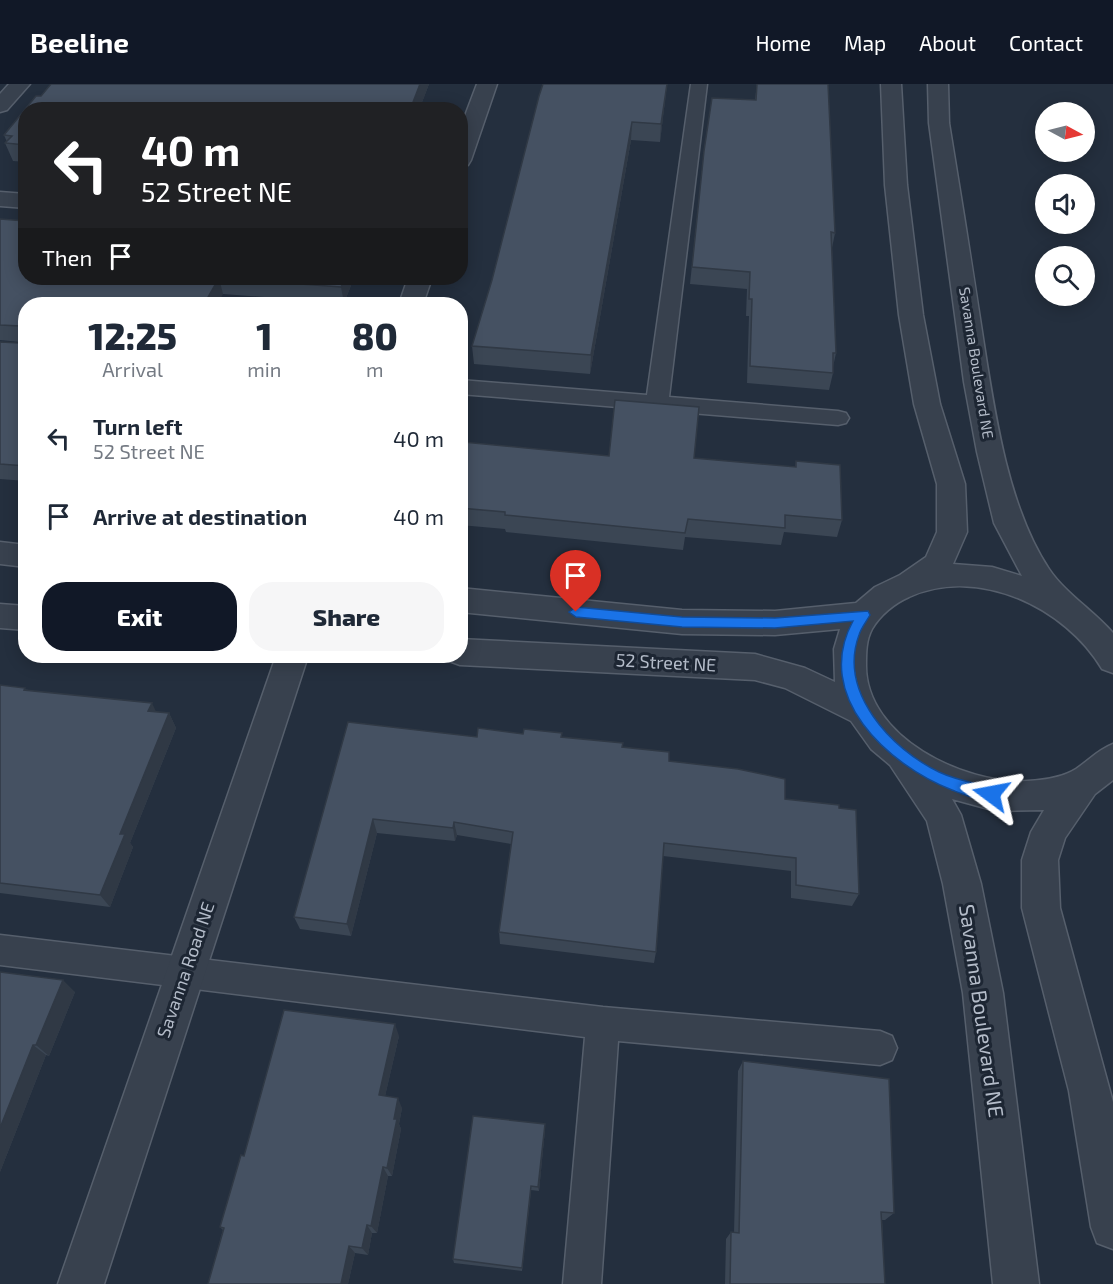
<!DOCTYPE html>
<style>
body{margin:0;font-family:"Exo 2",sans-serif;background:#f6f6f7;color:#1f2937;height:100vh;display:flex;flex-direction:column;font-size:22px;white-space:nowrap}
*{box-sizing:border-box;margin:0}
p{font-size:20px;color:#747a83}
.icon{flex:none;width:33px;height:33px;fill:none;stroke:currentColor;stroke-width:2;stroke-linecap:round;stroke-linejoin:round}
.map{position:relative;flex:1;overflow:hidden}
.side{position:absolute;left:18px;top:213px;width:450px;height:366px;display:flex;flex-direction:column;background:#fff;border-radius:24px;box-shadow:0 3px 15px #0003}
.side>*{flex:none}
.guide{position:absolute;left:18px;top:18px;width:450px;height:183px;border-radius:24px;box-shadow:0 3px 15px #0003;background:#202124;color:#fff;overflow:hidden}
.needle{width:39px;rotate:97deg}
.buttons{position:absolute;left:1035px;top:18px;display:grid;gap:12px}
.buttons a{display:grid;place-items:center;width:60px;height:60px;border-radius:50%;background:#fff;box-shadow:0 3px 15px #0003;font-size:30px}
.pin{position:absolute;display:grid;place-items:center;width:51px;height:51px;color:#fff;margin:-62px -26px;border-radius:50% 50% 50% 0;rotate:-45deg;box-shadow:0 0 6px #0007}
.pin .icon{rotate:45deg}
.me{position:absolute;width:66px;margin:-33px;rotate:283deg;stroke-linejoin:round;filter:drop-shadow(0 0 4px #0008)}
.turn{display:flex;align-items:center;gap:21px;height:126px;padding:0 24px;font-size:27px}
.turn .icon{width:78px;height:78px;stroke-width:2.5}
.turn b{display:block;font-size:42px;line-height:51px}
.then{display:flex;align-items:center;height:57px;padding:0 24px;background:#0003;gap:12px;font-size:22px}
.eta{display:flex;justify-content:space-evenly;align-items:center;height:102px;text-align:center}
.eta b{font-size:36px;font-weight:800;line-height:42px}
.action{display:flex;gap:12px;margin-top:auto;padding:12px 24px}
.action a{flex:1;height:69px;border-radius:24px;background:#111827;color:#fff;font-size:24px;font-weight:800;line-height:69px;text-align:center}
.action a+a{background:#f6f6f7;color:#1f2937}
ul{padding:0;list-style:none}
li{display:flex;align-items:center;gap:18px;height:78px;padding:0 24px}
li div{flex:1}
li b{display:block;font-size:22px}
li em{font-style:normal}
header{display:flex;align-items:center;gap:36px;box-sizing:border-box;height:84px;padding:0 30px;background:#111827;color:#fff}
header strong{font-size:28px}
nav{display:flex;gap:33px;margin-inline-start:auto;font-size:21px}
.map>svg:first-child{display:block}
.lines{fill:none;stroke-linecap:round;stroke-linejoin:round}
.service-casing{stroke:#565f6c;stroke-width:3}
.minor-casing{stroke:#565f6c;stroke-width:3}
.service{fill:#38414e;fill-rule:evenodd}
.minor{fill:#38414e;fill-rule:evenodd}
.wall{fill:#3b4654}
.shaded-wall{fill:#303945}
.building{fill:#455162;stroke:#303945;stroke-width:1.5}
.route{fill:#1a73e8;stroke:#114b97;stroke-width:1.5}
.labels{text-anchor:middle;stroke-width:6;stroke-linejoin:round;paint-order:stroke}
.far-street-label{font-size:15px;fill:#b4bcc9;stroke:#1d2633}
.street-label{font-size:18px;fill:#b4bcc9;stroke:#1d2633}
.near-street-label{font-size:21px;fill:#b4bcc9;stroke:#1d2633}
</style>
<header>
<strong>Beeline</strong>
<nav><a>Home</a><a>Map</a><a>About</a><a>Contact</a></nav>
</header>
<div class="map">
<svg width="1113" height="1200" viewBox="0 0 1113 1200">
<rect width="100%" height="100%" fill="#242f3e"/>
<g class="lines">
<defs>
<path id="service" d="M 691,0 L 707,0 L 669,313 L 838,327 L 846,329 L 849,334 L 846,339 L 838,341 L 460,310 L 460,296 L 647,311 Z
M 0,851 L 603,923 L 880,947 L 892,952 L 897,964 L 892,976 L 880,981 L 618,957 L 601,1200 L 563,1200 L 585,953 L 0,881 Z"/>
<path id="minor" d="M 9,0 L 30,0 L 7,26 L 0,28 L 0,10 Z
M 477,0 L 497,0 L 471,76 L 468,81 L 460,82 L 460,45 Z
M 881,0 L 901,0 L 907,101 L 923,231 L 940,320 L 965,400 L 967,448 L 953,480 L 992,483 L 1022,492 L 994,439 L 977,368 L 964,298 L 929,39 L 928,0 L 948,0 L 949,39 C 960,106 971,174 981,241 C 993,318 1006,421 1049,485 C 1065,509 1094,527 1113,549 L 1113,589 L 1102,585 C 1066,524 978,481 909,513 C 895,519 880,531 872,545 C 866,556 866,569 866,581 C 865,653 965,701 1027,697 C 1043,696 1062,694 1076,685 C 1089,676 1098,666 1113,660 L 1113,696 L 1095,710 L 1065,754 L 1058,776 L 1060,824 L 1113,1018 L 1113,1165 L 1097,1159 L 1091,1143 L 1069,1007 L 1022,824 L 1022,776 L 1031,748 L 1044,726 L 996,727 L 952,715 L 961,731 L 981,800 L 1003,909 L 1039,1200 L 993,1200 L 963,909 L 943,800 L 927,737 L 890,681 L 871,665 L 851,637 L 785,604 L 755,596 L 460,581 L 449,577 L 446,572 L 460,572 L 460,555 L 755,570 L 805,584 L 835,598 L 834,565 L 840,545 L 775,551 L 682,550 L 460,528 L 460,504 L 682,526 L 775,527 L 856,519 L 875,503 L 900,491 L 926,473 L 937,448 L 937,400 L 914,320 L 899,231 L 885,101 Z
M 0,108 L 26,110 L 26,124 L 0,122 Z
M 408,194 L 432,194 L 423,220 L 399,220 Z
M 0,458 L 26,461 L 26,483 L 0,480 Z
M 0,520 L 26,522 L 26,546 L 0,544 Z
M 276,572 L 308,572 L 104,1200 L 58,1200 Z"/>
</defs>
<use href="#service" class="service-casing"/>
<use href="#minor" class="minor-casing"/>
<use href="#service" class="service"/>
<use href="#minor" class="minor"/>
</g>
<path class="wall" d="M 51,0 L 429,0 L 419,26 L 26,26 L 26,78 L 13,77 L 5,59 L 7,58 L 4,51 L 36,12 L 41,12 Z
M 543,0 L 667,0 L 660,58 L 631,56 L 590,290 L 474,280 L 472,262 L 492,196 Z
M 757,0 L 835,149 L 832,164 L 836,269 L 833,283 L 833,289 L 829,306 L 747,299 L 749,232 L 746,232 L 747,205 L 690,200 L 704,67 L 755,16 Z
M 0,135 L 354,194 L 344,219 L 223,210 L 26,220 L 26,397 L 0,395 L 0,258 L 20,259 L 20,258 L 0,256 Z
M 460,363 L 609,372 L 694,374 L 795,383 L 796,377 L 842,436 L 837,453 L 784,448 L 781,461 L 685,453 L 683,466 L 506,448 L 505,445 L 460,441 Z
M 0,601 L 156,628 L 169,629 L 176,644 L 130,759 L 133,763 L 110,823 L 0,809 Z
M 348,638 L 477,653 L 523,650 L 562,653 L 622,663 L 785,715 L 839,724 L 859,810 L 852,822 L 791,814 L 791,787 L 663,772 L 656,868 L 654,879 L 500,860 L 499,848 L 511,760 L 457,751 L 455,757 L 377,749 L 351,852 L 300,845 L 294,833 Z
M 0,888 L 75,908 L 49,972 L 46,971 L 0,1088 Z
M 399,952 L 385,1012 L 402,1024 L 399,1040 L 401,1045 L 392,1092 L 388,1092 L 377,1149 L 372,1149 L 368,1171 L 355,1169 L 348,1200 L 208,1200 L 223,1146 L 220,1143 L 244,1072 Z
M 743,977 L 894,1129 L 885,1136 L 882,1136 L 885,1200 L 725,1200 L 726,1155 L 731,1148 L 734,1149 L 738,987 Z
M 545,1045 L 539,1107 L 531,1106 L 522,1187 L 454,1179 L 453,1175 Z"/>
<path class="shaded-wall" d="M 420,0 L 429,0 L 419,26 L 410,26 Z
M 667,0 L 660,58 L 661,40 Z
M 632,38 L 631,56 L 590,290 L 591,271 Z
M 219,194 L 223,210 L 218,220 L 204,220 Z
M 345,194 L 354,194 L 344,219 L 341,203 Z
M 152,619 L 159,634 L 148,627 Z
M 169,629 L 176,644 L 130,759 L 133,763 L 110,823 L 100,811 L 120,750 Z
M 373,735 L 377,749 L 351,852 L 347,840 Z
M 454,738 L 457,751 L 455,757 L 453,744 Z
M 63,896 L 75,908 L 49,972 L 36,961 Z
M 395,940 L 399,952 L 383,1021 L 379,1011 Z
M 33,961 L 46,971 L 0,1088 L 0,1044 Z
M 398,1014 L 402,1024 L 399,1040 L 401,1045 L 392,1092 L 387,1084 L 394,1035 Z
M 545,1040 L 545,1045 L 539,1107 L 538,1103 Z
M 383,1083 L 388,1092 L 377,1149 L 371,1142 Z
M 531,1102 L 531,1106 L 522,1187 L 522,1184 Z
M 367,1141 L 372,1149 L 368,1171 L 362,1164 Z
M 349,1162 L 355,1169 L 348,1200 L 341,1200 Z"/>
<path class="building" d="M 51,0 L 420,0 L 410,26 L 26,26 L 26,61 L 5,59 L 12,52 L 4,51 L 36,12 L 41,12 Z
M 543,0 L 667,0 L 661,40 L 632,38 L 591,271 L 472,262 L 492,196 L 539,12 Z
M 757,0 L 828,0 L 835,149 L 831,148 L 836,269 L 833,269 L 833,289 L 750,282 L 752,215 L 749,215 L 750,188 L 692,183 L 704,67 L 712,14 L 756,16 Z
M 0,135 L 26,137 L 26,194 L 345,194 L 341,203 L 219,194 L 204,220 L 26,220 L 26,382 L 0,380 L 0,258 L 20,259 L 20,242 L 0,241 Z
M 615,316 L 699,323 L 694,374 L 796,383 L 796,377 L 840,381 L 842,436 L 785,431 L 785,444 L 688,435 L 685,449 L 505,431 L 505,428 L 460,424 L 460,363 L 462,363 L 463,358 L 609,372 Z
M 0,601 L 25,604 L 24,606 L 152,619 L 148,627 L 169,629 L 120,750 L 125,750 L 100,811 L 0,799 Z
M 348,638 L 477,653 L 478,644 L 523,650 L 524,645 L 562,649 L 561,653 L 623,659 L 622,663 L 669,668 L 669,677 L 738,685 L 785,695 L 785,715 L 839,721 L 839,724 L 856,726 L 859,810 L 796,801 L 796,774 L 664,759 L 656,868 L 499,848 L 513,748 L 454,738 L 453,744 L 373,735 L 347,840 L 294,833 Z
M 0,888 L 63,896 L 36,961 L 33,961 L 0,1044 Z
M 284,926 L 395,940 L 379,1011 L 398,1014 L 394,1035 L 397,1035 L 387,1084 L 383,1083 L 371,1142 L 367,1141 L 362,1164 L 349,1162 L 341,1200 L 208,1200 L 224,1144 L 220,1143 L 241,1071 L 244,1072 Z
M 743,977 L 889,995 L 894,1129 L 881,1128 L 885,1200 L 730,1200 L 731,1148 L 739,1149 Z
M 473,1032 L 545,1040 L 538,1103 L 531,1102 L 522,1184 L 453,1175 Z"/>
<path class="route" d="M 576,523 L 682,533 L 775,534 L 868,527 L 870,531 C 866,538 861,544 859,551 C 838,608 891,665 939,688 C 958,697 977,699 996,705 L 999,710 L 996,714 C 983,719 965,711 952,706 C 888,681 812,612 853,537 L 775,544 L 682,543 L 576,533 L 569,528 Z"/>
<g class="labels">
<g class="far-street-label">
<text transform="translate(976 279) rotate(81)" y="5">Savanna Boulevard NE</text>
</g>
<g class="street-label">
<text transform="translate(666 579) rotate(3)" y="6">52 Street NE</text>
<text transform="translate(186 886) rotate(-71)" y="6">Savanna Road NE</text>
</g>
<g class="near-street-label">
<text transform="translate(981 927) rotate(82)" y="7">Savanna Boulevard NE</text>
</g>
</g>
</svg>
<div class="buttons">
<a><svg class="needle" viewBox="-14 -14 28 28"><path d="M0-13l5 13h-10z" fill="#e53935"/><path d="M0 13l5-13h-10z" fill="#747a83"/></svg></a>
<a><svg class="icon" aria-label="sound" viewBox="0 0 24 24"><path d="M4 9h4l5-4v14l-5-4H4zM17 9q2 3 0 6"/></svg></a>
<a><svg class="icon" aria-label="search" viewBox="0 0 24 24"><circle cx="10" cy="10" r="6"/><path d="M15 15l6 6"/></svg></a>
</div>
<div class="pin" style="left:576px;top:528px;background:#d93025"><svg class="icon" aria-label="arrive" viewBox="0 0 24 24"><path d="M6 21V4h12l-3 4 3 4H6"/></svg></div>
<svg class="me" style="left:991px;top:710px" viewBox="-20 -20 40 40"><path d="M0-17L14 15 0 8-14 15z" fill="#1a73e8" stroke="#fff" stroke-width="4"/></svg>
<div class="guide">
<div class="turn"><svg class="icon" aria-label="left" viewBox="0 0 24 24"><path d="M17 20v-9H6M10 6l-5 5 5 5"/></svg><div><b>40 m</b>52 Street NE</div></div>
<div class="then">Then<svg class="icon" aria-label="arrive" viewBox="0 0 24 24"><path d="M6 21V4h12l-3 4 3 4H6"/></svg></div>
</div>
<section class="side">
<div class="eta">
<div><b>12:25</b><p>Arrival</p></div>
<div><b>1</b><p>min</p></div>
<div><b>80</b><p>m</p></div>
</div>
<ul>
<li><svg class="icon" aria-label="left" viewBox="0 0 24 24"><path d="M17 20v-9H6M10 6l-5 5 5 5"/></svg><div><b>Turn left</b><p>52 Street NE</p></div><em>40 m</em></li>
<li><svg class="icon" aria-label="arrive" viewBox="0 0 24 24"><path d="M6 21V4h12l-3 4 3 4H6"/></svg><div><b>Arrive at destination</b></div><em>40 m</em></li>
</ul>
<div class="action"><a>Exit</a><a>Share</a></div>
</section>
</div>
